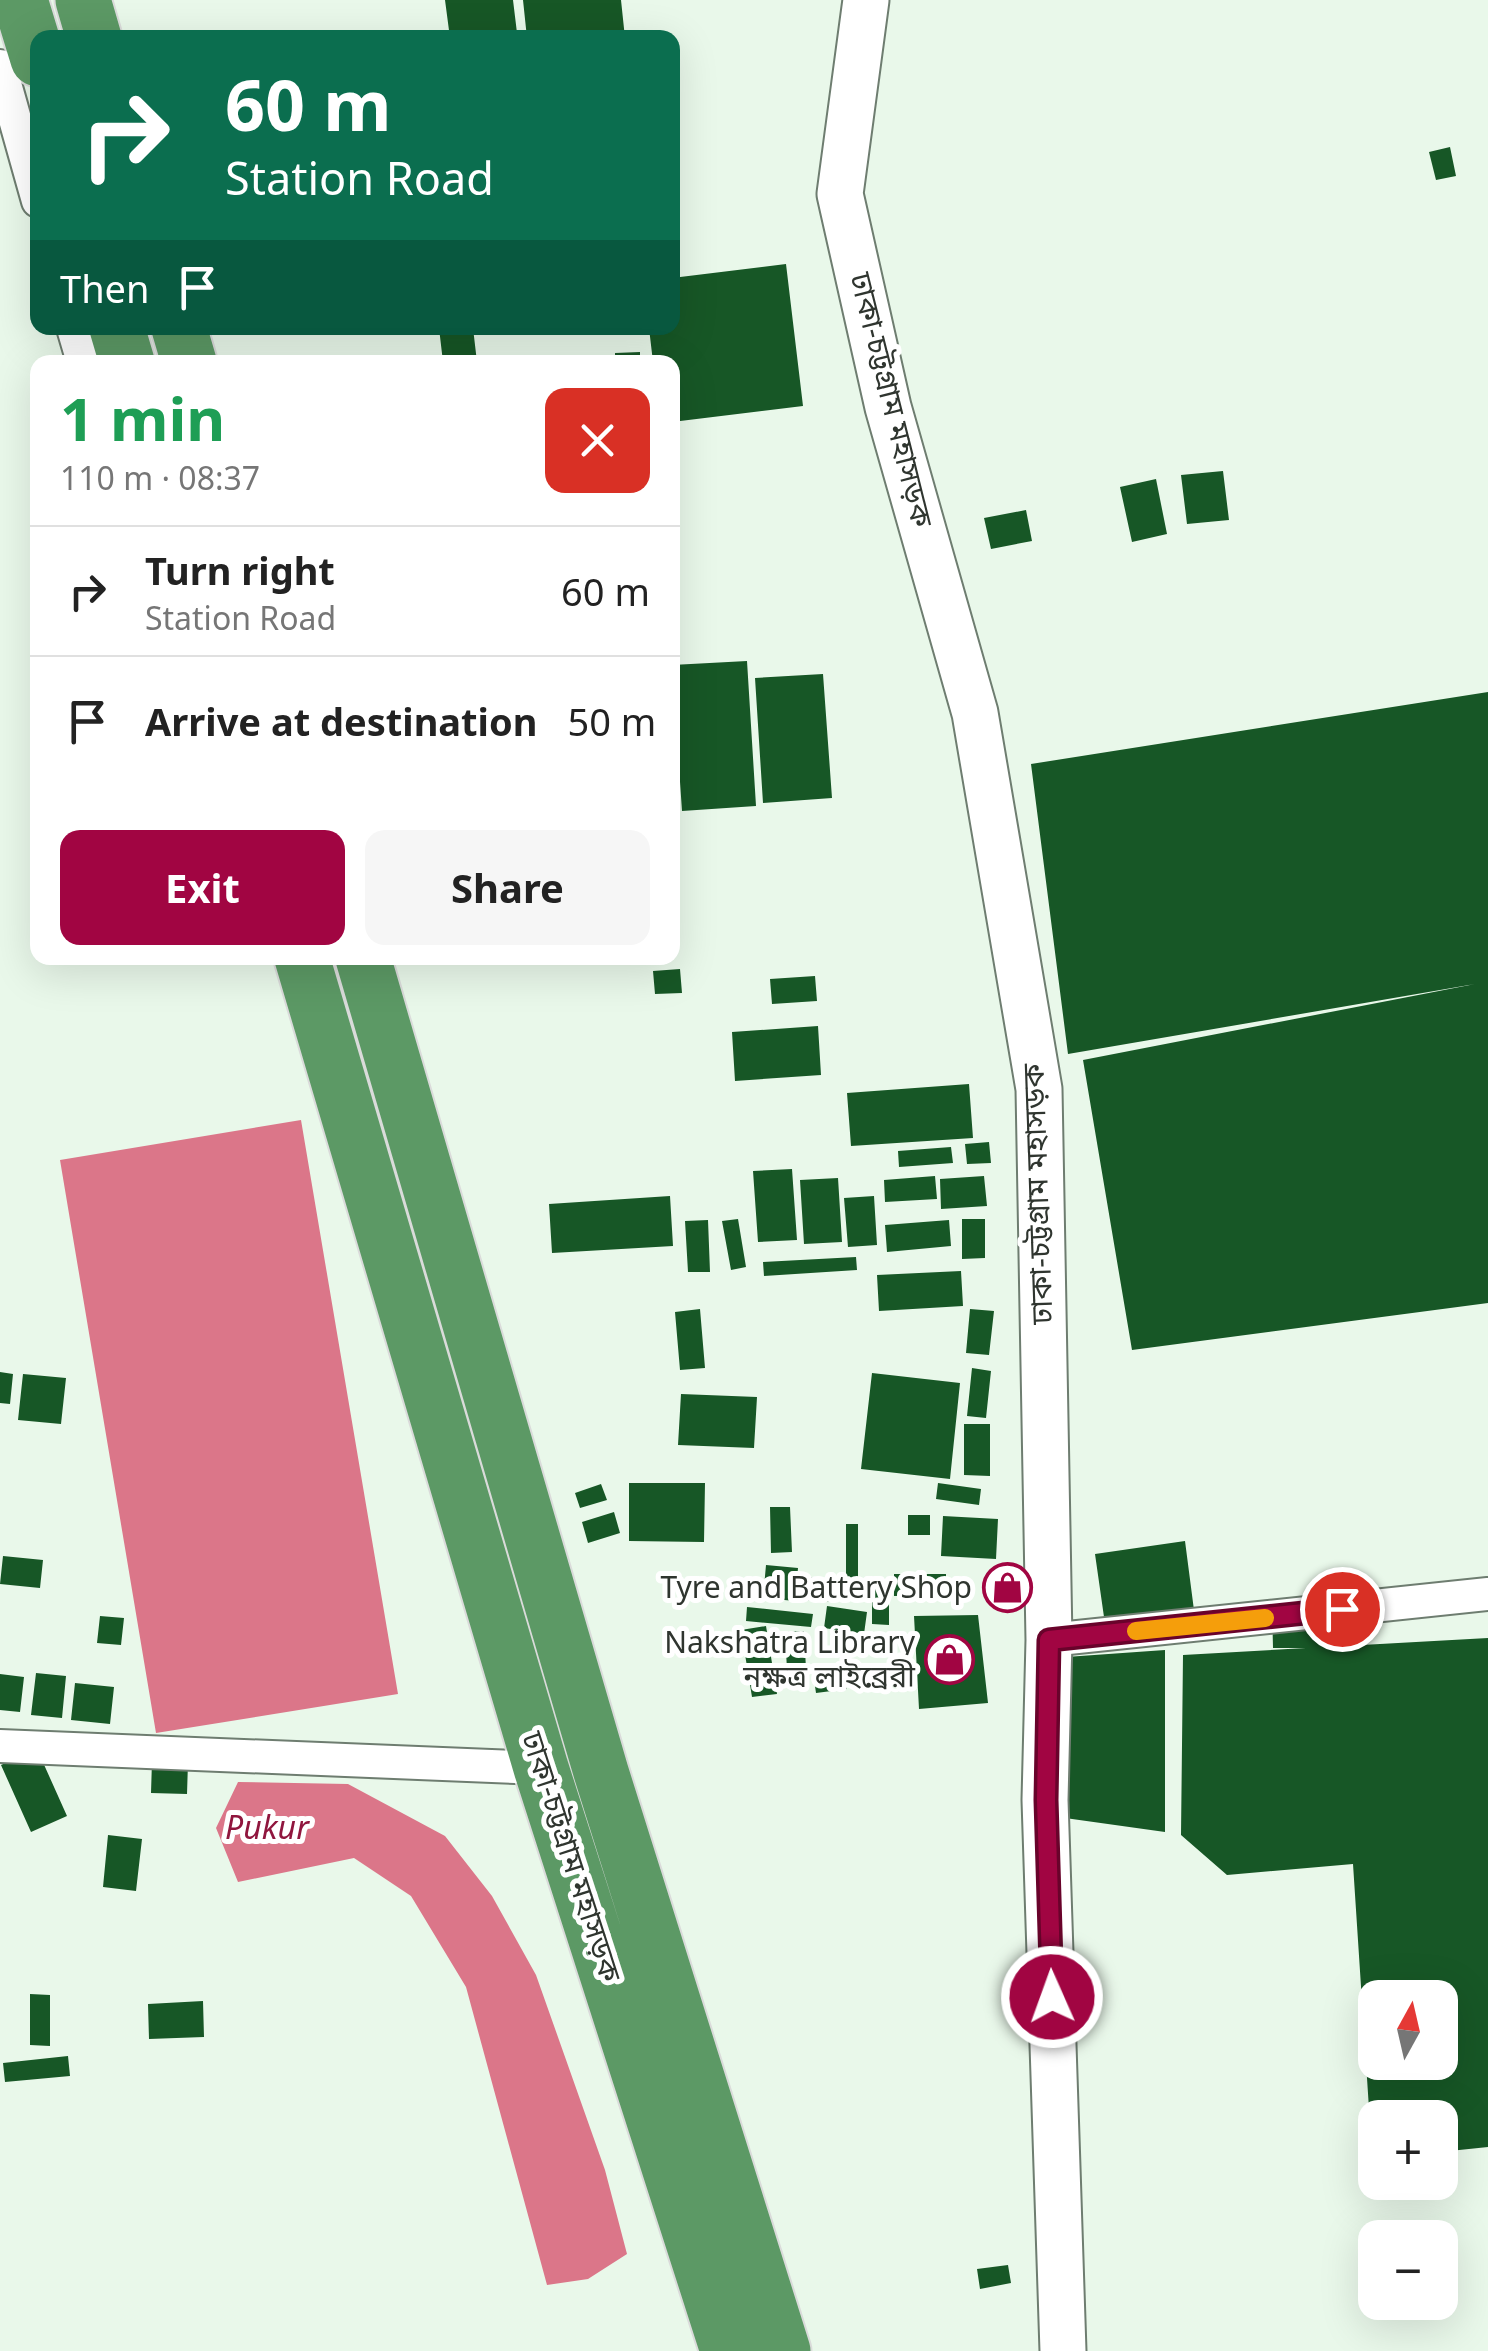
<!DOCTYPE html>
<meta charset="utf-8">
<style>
body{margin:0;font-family:"Noto Sans","Noto Sans Bengali",sans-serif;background:#f6f6f6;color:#222;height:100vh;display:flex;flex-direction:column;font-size:38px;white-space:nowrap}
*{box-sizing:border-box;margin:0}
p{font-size:32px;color:#767676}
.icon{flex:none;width:55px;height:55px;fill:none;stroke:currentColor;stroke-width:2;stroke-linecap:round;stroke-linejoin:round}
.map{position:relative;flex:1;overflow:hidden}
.panel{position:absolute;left:30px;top:355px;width:650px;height:610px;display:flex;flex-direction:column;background:#fff;border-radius:20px;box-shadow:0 10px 40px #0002}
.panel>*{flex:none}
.guide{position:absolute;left:30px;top:30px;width:650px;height:305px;border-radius:20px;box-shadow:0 10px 40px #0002;background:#0b6e4f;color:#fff;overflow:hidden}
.needle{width:65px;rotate:8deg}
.controls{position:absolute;left:1358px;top:1980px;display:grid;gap:20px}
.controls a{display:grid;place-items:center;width:100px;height:100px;border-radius:20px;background:#fff;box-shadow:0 10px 40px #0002;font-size:50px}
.pin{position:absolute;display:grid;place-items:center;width:85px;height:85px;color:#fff;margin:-42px;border:5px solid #fff;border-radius:50%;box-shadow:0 2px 10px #0007}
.me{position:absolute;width:110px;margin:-55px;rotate:358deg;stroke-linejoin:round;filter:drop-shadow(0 0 8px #0008)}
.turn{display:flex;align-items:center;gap:35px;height:210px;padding:0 30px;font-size:45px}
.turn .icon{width:130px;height:130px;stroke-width:2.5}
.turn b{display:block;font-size:70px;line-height:85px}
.then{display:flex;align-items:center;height:95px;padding:0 30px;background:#0003;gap:20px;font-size:38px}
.round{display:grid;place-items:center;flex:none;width:105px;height:105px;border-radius:20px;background:#f6f6f6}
.headline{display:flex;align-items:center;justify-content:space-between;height:170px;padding:0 30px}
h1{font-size:60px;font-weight:700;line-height:75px;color:#1e9e55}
.primary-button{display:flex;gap:20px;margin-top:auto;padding:20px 30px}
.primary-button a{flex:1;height:115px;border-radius:20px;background:#a10542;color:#fff;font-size:40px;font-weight:700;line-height:115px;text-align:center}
.primary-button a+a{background:#f6f6f6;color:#222}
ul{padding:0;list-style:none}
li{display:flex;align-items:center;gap:30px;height:130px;padding:0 30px;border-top:2px solid #e0e0e0}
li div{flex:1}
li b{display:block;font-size:38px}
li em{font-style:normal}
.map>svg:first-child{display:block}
.water{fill:#db7689}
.building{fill:#175726;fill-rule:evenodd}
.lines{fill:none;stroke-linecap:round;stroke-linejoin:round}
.street-casing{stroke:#6e7d70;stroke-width:36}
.secondary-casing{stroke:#6e7d70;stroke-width:49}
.highway-casing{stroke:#dadbda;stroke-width:59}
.street{stroke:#fff;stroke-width:32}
.secondary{stroke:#fff;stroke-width:45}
.highway{stroke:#5c9965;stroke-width:55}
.route-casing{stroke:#69032b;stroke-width:25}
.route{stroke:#a10542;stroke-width:18}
.slow{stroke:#f59e0b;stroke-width:18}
.labels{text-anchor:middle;stroke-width:10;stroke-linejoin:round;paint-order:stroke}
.street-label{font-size:30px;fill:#2f352f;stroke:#fff}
.poi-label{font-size:30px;fill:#2f352f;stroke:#fff;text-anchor:end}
.water-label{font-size:32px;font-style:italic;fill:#90163e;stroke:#fff}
</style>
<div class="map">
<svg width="1488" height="2351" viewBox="0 0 1488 2351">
<rect width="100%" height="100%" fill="#e9f8ea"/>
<path class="water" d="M 301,1120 L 398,1694 L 156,1733 L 60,1160 Z
M 238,1782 L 348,1784 L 445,1836 L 492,1896 L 536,1975 L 605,2170 L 627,2254 L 588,2279 L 547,2285 L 466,1987 L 411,1896 L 354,1858 L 238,1882 L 216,1828 Z"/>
<path class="building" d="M 445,0 L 513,0 L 517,33 L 450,38 Z
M 523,0 L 621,0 L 625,38 L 527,38 Z
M 1450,147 L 1456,176 L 1436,180 L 1429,152 Z
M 786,264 L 803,406 L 672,422 L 672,362 L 653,362 L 649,328 L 672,328 L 672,278 Z
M 439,328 L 473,328 L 477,362 L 443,362 Z
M 640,352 L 640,362 L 615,362 L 615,353 Z
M 1223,471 L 1229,520 L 1187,524 L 1181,475 Z
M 1156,479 L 1167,534 L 1132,542 L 1120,487 Z
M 1026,510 L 1032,541 L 991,549 L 984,518 Z
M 747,661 L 756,806 L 682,811 L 672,665 Z
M 823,674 L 832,798 L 763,803 L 755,678 Z
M 1488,692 L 1488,1303 L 1132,1350 L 1083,1060 L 1475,984 L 1068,1054 L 1031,764 Z
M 680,969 L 682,993 L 655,994 L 653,971 Z
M 815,976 L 817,1001 L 772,1004 L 770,979 Z
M 818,1026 L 821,1075 L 735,1081 L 732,1032 Z
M 969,1084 L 973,1138 L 851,1146 L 847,1093 Z
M 989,1142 L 991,1163 L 967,1164 L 965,1144 Z
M 951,1147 L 953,1163 L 899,1167 L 898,1151 Z
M 792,1169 L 797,1240 L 758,1242 L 753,1171 Z
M 935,1176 L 937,1199 L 885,1202 L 884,1180 Z
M 984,1176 L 987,1206 L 941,1209 L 940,1179 Z
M 838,1178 L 842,1242 L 804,1244 L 800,1180 Z
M 670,1196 L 673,1246 L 552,1253 L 549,1204 Z
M 874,1196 L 877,1245 L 848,1247 L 844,1198 Z
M 738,1219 L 746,1267 L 731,1270 L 722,1221 Z
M 962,1219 L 985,1219 L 985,1258 L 962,1259 Z
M 708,1220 L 710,1272 L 688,1272 L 685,1221 Z
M 949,1220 L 951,1246 L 887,1252 L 885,1225 Z
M 856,1257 L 857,1270 L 764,1276 L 763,1262 Z
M 961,1271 L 963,1306 L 879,1311 L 877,1275 Z
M 700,1309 L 705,1368 L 680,1370 L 675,1312 Z
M 970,1309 L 994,1311 L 989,1355 L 966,1353 Z
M 972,1368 L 991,1371 L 986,1418 L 967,1416 Z
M 0,1372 L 13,1374 L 10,1404 L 0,1403 Z
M 872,1373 L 960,1383 L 950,1479 L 861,1469 Z
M 23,1374 L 66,1378 L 61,1424 L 18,1420 Z
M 681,1394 L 757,1397 L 754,1448 L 678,1445 Z
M 964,1424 L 990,1424 L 990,1476 L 964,1475 Z
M 629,1483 L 705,1483 L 704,1542 L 629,1541 Z
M 938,1483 L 981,1489 L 979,1505 L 936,1499 Z
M 601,1484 L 607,1500 L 580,1508 L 575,1493 Z
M 770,1507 L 790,1507 L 792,1552 L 771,1553 Z
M 614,1512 L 620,1533 L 588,1543 L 582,1522 Z
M 908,1515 L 930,1515 L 930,1535 L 908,1535 Z
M 943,1516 L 998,1519 L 996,1559 L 941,1556 Z
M 846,1524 L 858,1524 L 858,1600 L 846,1600 Z
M 1185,1541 L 1195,1618 L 1106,1631 L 1095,1554 Z
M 3,1556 L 43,1560 L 40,1588 L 0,1584 Z
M 766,1565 L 798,1568 L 795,1601 L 763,1598 Z
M 894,1574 L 946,1574 L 946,1595 L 894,1596 Z
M 807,1577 L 839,1579 L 838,1602 L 805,1600 Z
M 872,1584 L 889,1584 L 889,1625 L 872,1624 Z
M 1343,1604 L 1344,1646 L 1488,1638 L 1488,2147 L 1440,2152 L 1440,2118 L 1375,2118 L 1375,2127 L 1370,2124 L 1353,1864 L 1227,1875 L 1181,1835 L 1183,1655 L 1306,1648 L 1273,1648 L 1272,1606 ZM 1375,1998 L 1440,1998 L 1440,2062 L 1375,2062 Z
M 827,1606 L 867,1612 L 864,1634 L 824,1628 Z
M 747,1607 L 813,1614 L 811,1627 L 746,1621 Z
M 978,1615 L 988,1703 L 919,1709 L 914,1616 Z
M 100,1616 L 124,1618 L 121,1645 L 97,1643 Z
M 766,1626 L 777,1694 L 752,1697 L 741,1630 Z
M 804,1631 L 807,1688 L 788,1689 L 785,1632 Z
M 1165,1650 L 1165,1832 L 1065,1818 L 1066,1657 Z
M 36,1673 L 66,1676 L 62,1718 L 31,1715 Z
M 0,1674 L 24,1677 L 20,1712 L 0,1710 Z
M 844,1674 L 847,1689 L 816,1693 L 814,1679 Z
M 75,1683 L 114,1687 L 110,1724 L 71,1720 Z
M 37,1749 L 67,1816 L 31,1832 L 1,1765 Z
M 152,1761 L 188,1762 L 187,1794 L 151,1793 Z
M 108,1835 L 142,1839 L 136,1891 L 103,1887 Z
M 30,1994 L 50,1995 L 50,2046 L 30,2045 Z
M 203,2001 L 204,2037 L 149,2039 L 148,2004 Z
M 68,2056 L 70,2076 L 5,2082 L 3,2063 Z
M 1008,2265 L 1011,2283 L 980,2289 L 977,2269 Z"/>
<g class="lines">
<defs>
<path id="street" d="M 0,66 L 38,201
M 73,328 L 83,362
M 1049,1640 L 1488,1594
M 0,1746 L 541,1768"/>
<path id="secondary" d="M 866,0 L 840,194 L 888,407 L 975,713 L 1039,1089 L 1049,1640 L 1045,1800 L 1063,2351"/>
<path id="highway" d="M 20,0 L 38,59
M 83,0 L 94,38
M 117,328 L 127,362
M 179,328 L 189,362
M 302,958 L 541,1768 L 728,2351
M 363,958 L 601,1772 L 783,2351"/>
</defs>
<use href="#street" class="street-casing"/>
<use href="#secondary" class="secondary-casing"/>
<use href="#highway" class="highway-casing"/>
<use href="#street" class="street"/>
<use href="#secondary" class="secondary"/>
<use href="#highway" class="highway"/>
</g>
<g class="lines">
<defs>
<path id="route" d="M 1052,1997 L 1046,1800 L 1049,1640 L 1342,1609"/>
</defs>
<use href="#route" class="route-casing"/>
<use href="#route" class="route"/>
<path class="slow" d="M 1136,1631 L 1265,1618"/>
</g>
<defs>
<symbol id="shop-ring" viewBox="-11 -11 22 22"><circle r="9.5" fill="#fff" stroke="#a10542" stroke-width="1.5"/><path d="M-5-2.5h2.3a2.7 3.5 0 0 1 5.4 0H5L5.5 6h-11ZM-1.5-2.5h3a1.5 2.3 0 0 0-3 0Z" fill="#a10542"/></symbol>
</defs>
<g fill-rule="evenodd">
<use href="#shop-ring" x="980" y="1560" width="55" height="55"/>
<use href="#shop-ring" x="922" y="1632" width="55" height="55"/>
</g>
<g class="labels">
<g class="street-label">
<text transform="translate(891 400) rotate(76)" y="10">ঢাকা-চট্টগ্রাম মহাসড়ক</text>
<text transform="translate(1038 1194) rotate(-92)" y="10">ঢাকা-চট্টগ্রাম মহাসড়ক</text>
<text transform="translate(571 1857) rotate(72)" y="10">ঢাকা-চট্টগ্রাম মহাসড়ক</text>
</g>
<g class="poi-label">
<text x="972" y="1598">Tyre and Battery Shop</text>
<text x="915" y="1653">Nakshatra Library<tspan x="915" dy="34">নক্ষত্র লাইব্রেরী</tspan></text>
</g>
<g class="water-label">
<text x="267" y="1839">Pukur</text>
</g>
</g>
</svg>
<div class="controls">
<a><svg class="needle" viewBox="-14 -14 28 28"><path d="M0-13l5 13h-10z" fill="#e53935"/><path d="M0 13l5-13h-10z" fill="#767676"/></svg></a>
<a>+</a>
<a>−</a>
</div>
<div class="pin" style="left:1342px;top:1609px;background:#d93025"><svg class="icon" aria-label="arrive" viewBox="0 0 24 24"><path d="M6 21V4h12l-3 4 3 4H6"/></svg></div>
<svg class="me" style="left:1052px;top:1997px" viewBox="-20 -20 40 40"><circle r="17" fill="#a10542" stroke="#fff" stroke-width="3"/><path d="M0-11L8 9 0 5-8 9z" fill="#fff"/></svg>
<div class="guide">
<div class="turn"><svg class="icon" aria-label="right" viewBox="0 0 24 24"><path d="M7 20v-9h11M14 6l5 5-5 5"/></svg><div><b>60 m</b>Station Road</div></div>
<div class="then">Then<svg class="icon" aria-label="arrive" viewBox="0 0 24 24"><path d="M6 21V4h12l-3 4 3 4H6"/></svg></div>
</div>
<section class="panel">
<div class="headline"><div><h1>1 min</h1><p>110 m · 08:37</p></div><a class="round" style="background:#d93025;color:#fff"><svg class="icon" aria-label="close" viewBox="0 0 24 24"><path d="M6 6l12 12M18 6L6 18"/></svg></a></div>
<ul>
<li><svg class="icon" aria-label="right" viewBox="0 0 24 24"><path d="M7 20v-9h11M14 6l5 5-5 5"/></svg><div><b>Turn right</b><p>Station Road</p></div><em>60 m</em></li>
<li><svg class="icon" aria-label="arrive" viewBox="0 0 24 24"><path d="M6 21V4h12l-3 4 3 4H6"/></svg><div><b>Arrive at destination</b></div><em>50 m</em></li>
</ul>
<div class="primary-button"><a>Exit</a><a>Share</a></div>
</section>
</div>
